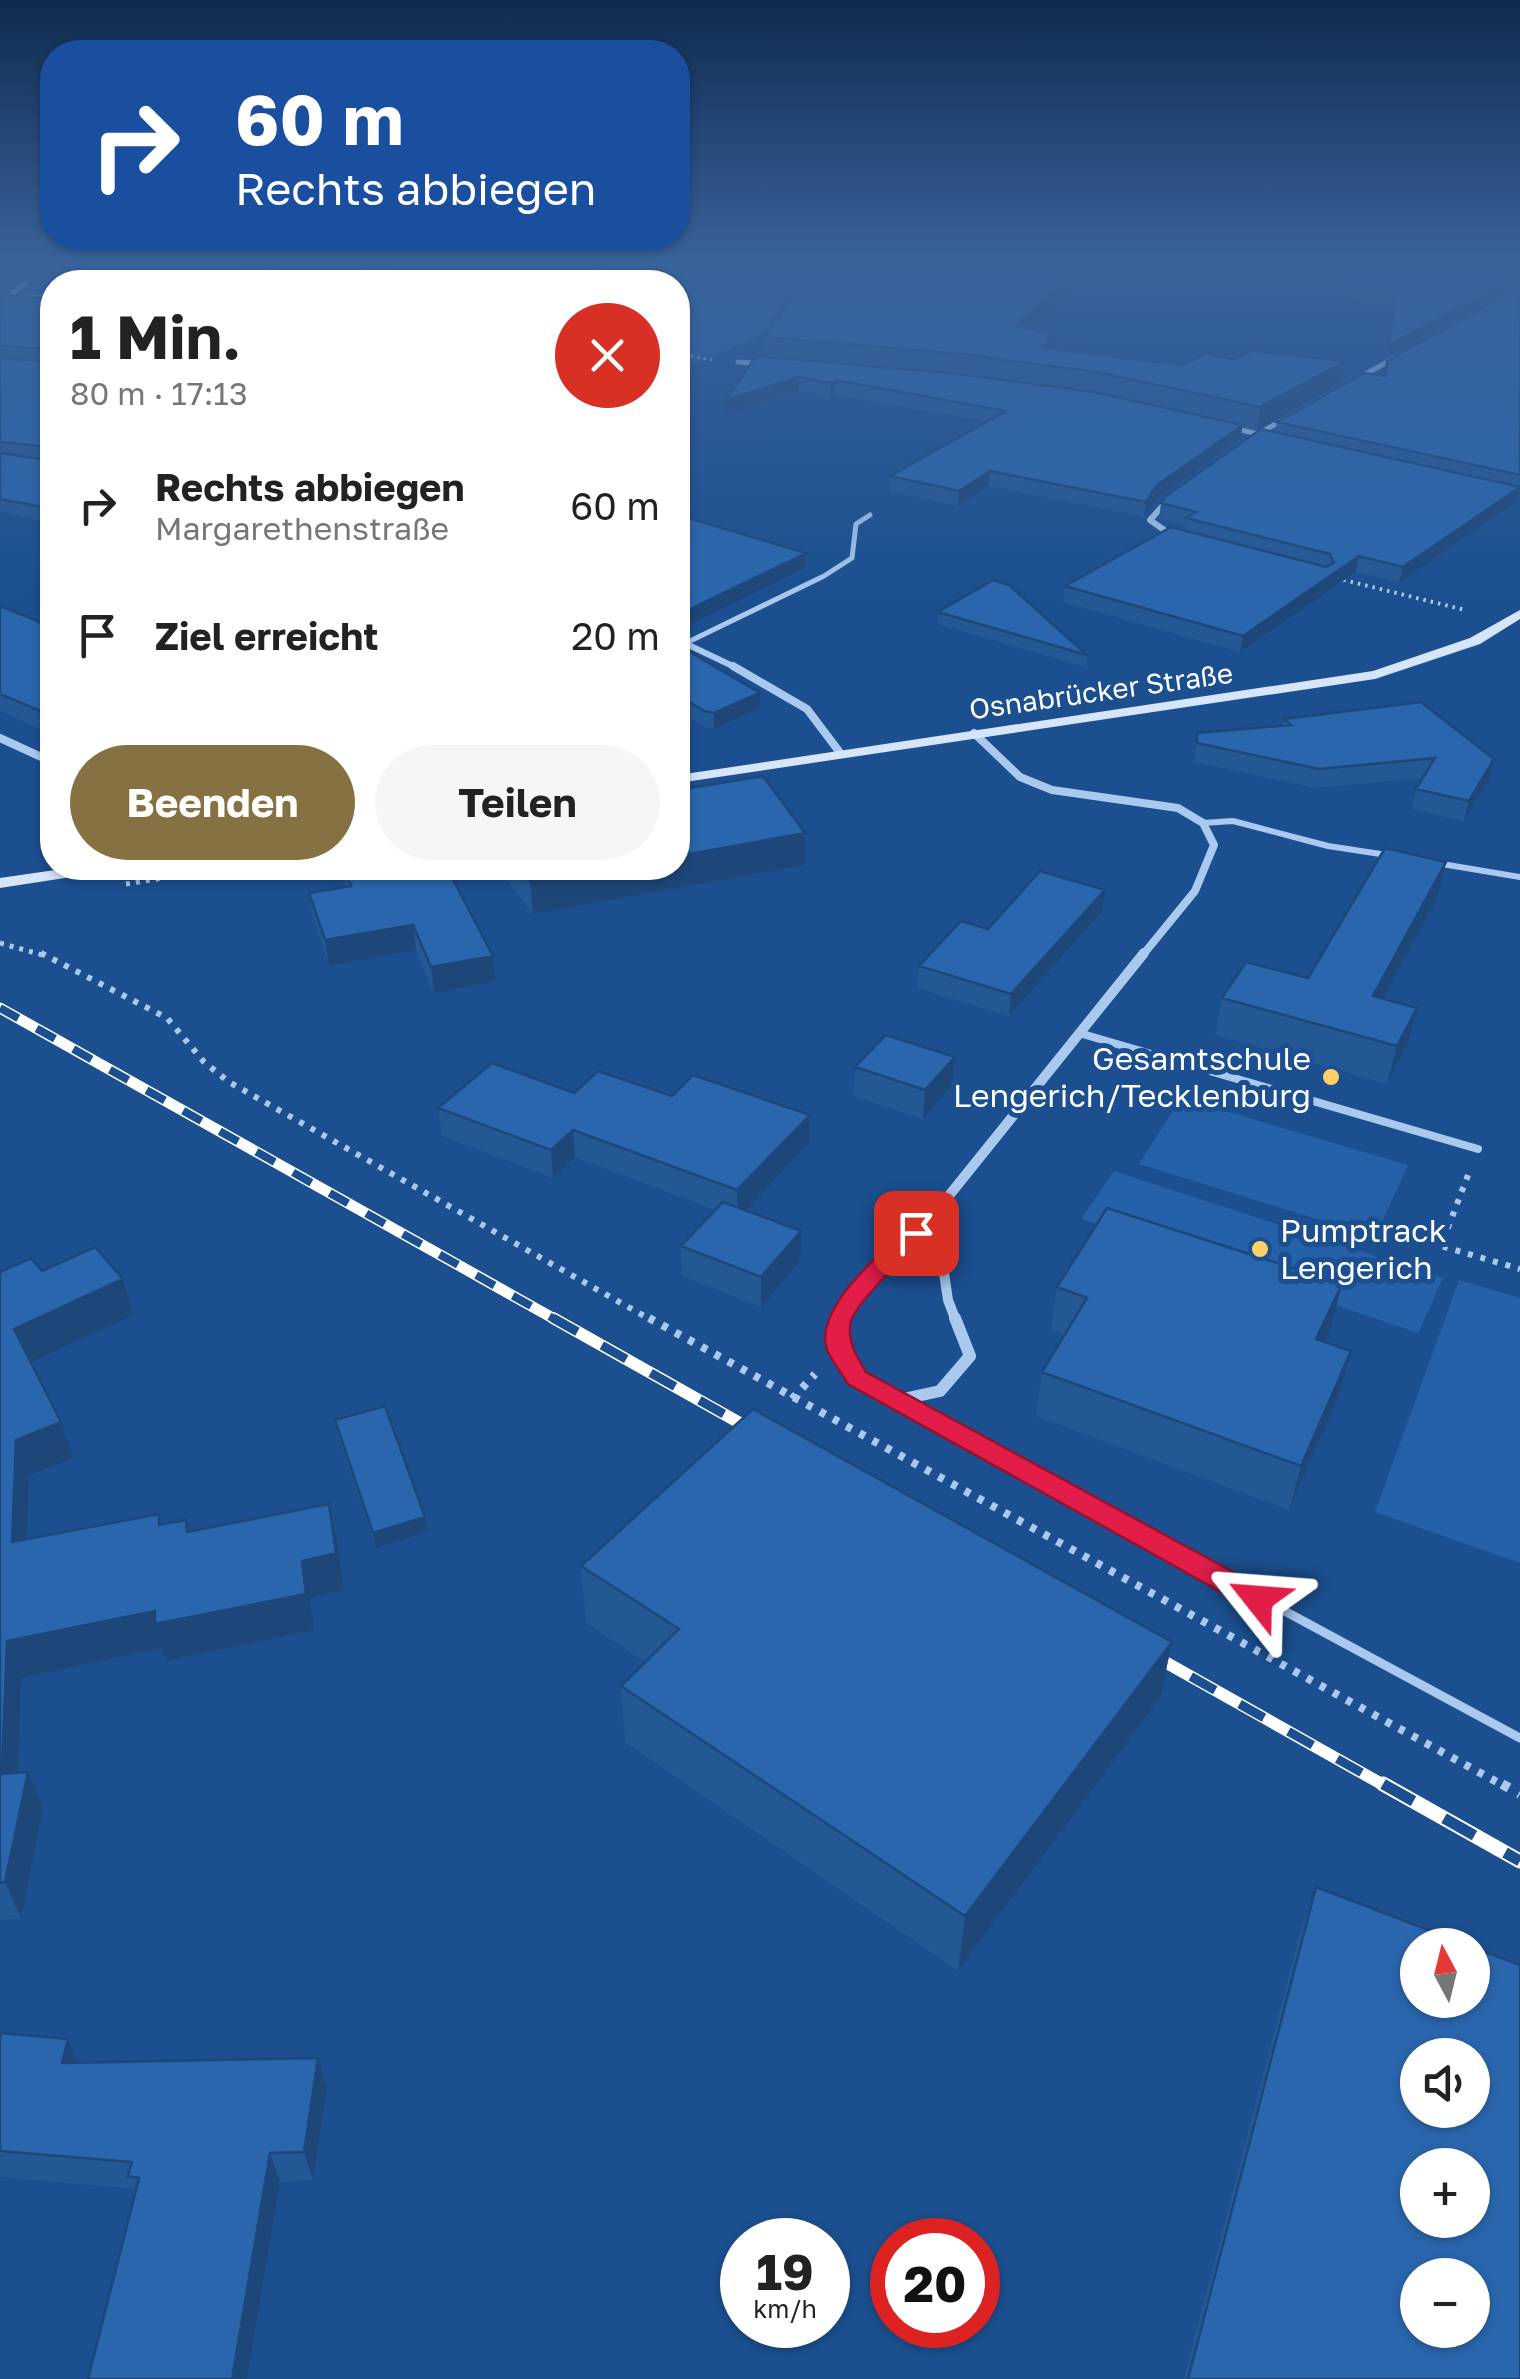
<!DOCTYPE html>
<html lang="de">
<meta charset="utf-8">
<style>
body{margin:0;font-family:"Golos Text",sans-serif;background:#f6f6f6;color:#222;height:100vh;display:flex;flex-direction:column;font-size:38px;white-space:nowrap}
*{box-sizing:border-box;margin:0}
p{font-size:32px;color:#767676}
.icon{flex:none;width:55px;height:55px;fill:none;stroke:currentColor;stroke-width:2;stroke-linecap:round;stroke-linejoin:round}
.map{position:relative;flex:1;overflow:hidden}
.panel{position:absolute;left:40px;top:270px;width:650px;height:610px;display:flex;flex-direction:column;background:#fff;border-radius:40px;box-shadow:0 2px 8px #0004}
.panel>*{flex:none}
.banner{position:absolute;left:40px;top:40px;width:650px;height:210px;border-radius:40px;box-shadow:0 2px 8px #0004;background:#1a4fa0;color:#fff;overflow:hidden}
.needle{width:65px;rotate:353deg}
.controls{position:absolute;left:1400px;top:1928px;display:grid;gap:20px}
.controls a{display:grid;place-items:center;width:90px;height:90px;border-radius:50%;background:#fff;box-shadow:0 2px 8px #0004;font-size:50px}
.speed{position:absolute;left:720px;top:2218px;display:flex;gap:20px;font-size:50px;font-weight:700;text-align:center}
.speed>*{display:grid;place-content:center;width:130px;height:130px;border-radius:50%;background:#fff;box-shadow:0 2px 8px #0004;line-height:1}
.speed small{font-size:25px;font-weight:400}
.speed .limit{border:15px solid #d22;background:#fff;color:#111}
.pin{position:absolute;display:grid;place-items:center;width:85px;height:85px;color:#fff;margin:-42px;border-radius:20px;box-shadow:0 5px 15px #0006}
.me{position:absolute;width:110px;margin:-55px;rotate:298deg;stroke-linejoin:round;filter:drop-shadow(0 0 8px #0008)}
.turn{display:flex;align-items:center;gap:35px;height:210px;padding:0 30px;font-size:45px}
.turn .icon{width:130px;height:130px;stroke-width:2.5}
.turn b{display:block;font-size:70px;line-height:85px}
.round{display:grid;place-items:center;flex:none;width:105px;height:105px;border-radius:52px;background:#f6f6f6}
.headline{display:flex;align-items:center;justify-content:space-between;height:170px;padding:0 30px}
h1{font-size:60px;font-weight:700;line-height:75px}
.action{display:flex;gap:20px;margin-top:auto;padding:20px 30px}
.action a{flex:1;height:115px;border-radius:60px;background:#857141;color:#fff;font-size:40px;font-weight:700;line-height:115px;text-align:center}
.action a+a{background:#f6f6f6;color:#222}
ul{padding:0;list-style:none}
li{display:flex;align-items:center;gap:30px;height:130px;padding:0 30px}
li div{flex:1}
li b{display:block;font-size:38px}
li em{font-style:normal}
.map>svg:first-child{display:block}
.green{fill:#2461a8}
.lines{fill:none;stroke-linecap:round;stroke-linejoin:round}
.path-far5{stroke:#a9c9ee;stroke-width:2.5;stroke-dasharray:2.5 4;stroke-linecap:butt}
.path-far4{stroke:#a9c9ee;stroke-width:4;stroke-dasharray:2.5 5;stroke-linecap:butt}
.path-far3{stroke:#a9c9ee;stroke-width:5;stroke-dasharray:4 6;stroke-linecap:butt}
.path-far2{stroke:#a9c9ee;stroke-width:6;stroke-dasharray:5 8;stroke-linecap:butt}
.path-far1{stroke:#a9c9ee;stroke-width:8;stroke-dasharray:6 9;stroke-linecap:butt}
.path{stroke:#a9c9ee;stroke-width:10;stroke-dasharray:8 11;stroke-linecap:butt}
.lane-far4{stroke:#a9c9ee;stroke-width:4}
.lane-far3{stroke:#a9c9ee;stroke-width:5}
.lane-far2{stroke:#a9c9ee;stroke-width:6}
.lane-far1{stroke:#a9c9ee;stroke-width:8}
.lane{stroke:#a9c9ee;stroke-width:9}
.street-far4{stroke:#a9c9ee;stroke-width:5}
.street-far3{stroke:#a9c9ee;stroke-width:6}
.street-far2{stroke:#a9c9ee;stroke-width:8}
.street-far1{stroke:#a9c9ee;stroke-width:10}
.street{stroke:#a9c9ee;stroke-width:12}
.secondary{fill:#d6e6fa;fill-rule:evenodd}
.rail-far2-casing{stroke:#fff;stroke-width:11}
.rail-far1-casing{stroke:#fff;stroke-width:12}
.rail-casing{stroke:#fff;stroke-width:15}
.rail-far2{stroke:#1b4f8f;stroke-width:8;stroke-dasharray:21;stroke-linecap:butt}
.rail-far1{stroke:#1b4f8f;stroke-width:9;stroke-dasharray:28;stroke-linecap:butt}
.rail{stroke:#1b4f8f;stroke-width:11;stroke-dasharray:35;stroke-linecap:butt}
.wall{fill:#245895}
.shaded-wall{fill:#1d4779}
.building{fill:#2a66ad;stroke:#1d4779;stroke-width:2.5;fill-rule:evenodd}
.route{fill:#e11d48;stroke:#92132f;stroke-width:2.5}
.poi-dot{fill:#ffd166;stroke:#1b4f8f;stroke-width:4}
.labels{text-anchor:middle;stroke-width:10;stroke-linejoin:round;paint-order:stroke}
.far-street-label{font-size:28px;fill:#fff;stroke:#1b4f8f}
.poi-label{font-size:32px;fill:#fff;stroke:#1b4f8f;text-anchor:end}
</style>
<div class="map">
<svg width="1520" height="2379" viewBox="0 0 1520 2379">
<rect width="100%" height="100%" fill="#1b4f8f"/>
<path class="green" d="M 0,266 L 815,266 L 759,336 L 678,372 L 678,282 L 144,282 L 63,280 L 0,273 Z
M 1181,1098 L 1408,1165 L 1375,1237 L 1139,1164 Z
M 1114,1171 L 1443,1278 L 1418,1333 L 1081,1219 Z
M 1459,1280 L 1520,1298 L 1520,1563 L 1375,1512 Z"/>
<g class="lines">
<path class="path-far5" d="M 248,266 L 335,282
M 321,278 L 386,266
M 574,282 L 608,266
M 678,354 L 712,360"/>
<path class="path-far4" d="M 1336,578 L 1465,610"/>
<path class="path-far3" d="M 126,884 L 224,868
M 0,943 L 46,956"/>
<path class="path-far2" d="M 41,953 L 167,1018 L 204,1062 L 229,1082 L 653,1321
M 1468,1175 L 1441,1246 L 1520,1269"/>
<path class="path-far1" d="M 649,1318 L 1506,1787
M 792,1399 L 815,1374"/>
<path class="path" d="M 1502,1784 L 1520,1794"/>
<path class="lane-far4" d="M 21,297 L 52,296"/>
<path class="lane-far3" d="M 686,643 L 824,576 L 852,558 L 856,524 L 870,515"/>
<path class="lane-far2" d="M 1203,823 L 1233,821 L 1328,846 L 1387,855
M 1436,863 L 1520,877"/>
<path class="lane-far1" d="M 1079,1033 L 1478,1149"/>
<path class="lane" d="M 895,1401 L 1520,1738"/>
<path class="street-far4" d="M 0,304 L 26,282
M 738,362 L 762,364
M 1229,427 L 1266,436
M 1256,435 L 1398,356"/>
<path class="street-far3" d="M 1169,499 L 1150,520 L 1174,537
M 678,640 L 739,669"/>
<path class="street-far2" d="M 733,666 L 807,709 L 841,754
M 974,733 L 1020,777 L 1052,790 L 1178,808 L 1203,823 L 1214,845 L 1195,891 L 1142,956
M 0,738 L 52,762"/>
<path class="street-far1" d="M 935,1213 L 948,1300 L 956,1321
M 935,1213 L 1144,953
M 839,1321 L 876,1272 L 935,1213"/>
<path class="street" d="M 839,1318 C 837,1366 857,1378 894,1401 L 940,1391 L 970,1356 L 955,1318"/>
<path class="secondary" d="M 1520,610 L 1520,619 L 1480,644 L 1375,679 L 678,783 L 678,775 L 1373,671 L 1470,638 Z
M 69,868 L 105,868 L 97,873 L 0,888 L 0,878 Z"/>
<defs>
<path id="rail-far2" d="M 0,1008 L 558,1321"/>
<path id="rail-far1" d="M 553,1318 L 763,1436
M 1142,1649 L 1387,1787"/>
<path id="rail" d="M 1383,1784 L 1520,1861"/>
</defs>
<use href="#rail-far2" class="rail-far2-casing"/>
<use href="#rail-far1" class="rail-far1-casing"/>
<use href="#rail" class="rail-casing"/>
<use href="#rail-far2" class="rail-far2"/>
<use href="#rail-far1" class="rail-far1"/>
<use href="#rail" class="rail"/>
</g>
<path class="wall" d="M 1520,266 L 1520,285 L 1517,284 L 1387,356 L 1394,305 L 1272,285 L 1273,275 Z
M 1080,280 L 1031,330 L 1053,348 L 1183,365 L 1341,382 L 1257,430 L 1242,427 L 1240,439 L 1155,500 L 1144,517 L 989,486 L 958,506 L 890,491 L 890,476 L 987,422 L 835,394 L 830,397 L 799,391 L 726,414 L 765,357 L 765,337 Z
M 1520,287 L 1520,489 L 1517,501 L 1399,583 L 1356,572 L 1240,652 L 1063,602 L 1065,586 L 1185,530 L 1186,525 L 1159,518 L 1161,503 L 1275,432 L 1277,422 L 1384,376 Z
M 0,298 L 52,299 L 52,523 L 0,512 Z
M 0,606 L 52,627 L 52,734 L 0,711 Z
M 938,612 L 1087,655 L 1086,667 L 938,624 Z
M 678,645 L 760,708 L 714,729 L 704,727 L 678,710 Z
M 1421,702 L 1489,779 L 1464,821 L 1412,809 L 1416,789 L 1423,778 L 1315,788 L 1194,762 L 1197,733 L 1283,725 L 1284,719 Z
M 1446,862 L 1437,898 L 1383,998 L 1407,1045 L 1387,1084 L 1215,1035 L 1222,998 L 1308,978 Z
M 805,865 L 533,914 L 501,872 L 501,868 L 678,868 Z
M 341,868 L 447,868 L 493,956 L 496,981 L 434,993 L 416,950 L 329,966 L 313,917 L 309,893 L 346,887 Z
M 1102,911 L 1009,1016 L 917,988 L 919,966 L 988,929 Z
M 955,1057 L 952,1085 L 923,1119 L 854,1096 L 855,1067 Z
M 574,1093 L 672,1096 L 810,1115 L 809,1142 L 746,1210 L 800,1261 L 761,1307 L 682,1276 L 681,1246 L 715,1210 L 575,1157 L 553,1178 L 442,1136 L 438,1108 Z
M 42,1271 L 123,1279 L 133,1315 L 31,1363 L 73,1458 L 29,1476 L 26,1539 L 162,1524 L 190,1531 L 337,1540 L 344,1590 L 310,1598 L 314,1630 L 166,1661 L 162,1648 L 21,1678 L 18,1773 L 28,1772 L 43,1808 L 21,1918 L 0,1920 L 0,1272 Z
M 1057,1287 L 1331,1327 L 1324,1342 L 1351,1351 L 1339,1395 L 1289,1510 L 1036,1416 L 1042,1372 L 1064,1335 L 1051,1330 Z
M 335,1420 L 428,1532 L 376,1548 L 338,1436 Z
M 581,1566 L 1172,1642 L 1160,1698 L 958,1971 L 625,1742 L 621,1686 L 646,1662 L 586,1623 Z
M 1316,1887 L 1520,2379 L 1184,2379 L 1298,1941 Z
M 0,2033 L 68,2039 L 79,2063 L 318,2058 L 327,2087 L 313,2180 L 135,2192 L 134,2189 L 0,2177 Z"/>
<path class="shaded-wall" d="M 1077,266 L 1081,266 L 1080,280 L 1014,347 L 1016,326 Z
M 1519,273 L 1517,284 L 1387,356 L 1389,345 Z
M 1054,335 L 1052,356 L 1043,347 Z
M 1345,361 L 1341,382 L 1257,430 L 1260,407 Z
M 799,377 L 799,391 L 726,414 L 726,400 Z
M 836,380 L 835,394 L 830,397 L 830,383 Z
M 1243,425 L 1240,439 L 1155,500 L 1144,517 L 1146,502 L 1157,485 Z
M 990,471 L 989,486 L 958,506 L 959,491 Z
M 1520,487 L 1517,501 L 1399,583 L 1403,567 Z
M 806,553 L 805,568 L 678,630 L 678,615 Z
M 1359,556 L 1356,572 L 1240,652 L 1243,636 Z
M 760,693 L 760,708 L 714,729 L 714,713 Z
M 1494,759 L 1489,779 L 1464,821 L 1469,801 Z
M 805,833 L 805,865 L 533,914 L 530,881 L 609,868 L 678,868 L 678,856 Z
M 1446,862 L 1437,898 L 1365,1033 L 1373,996 Z
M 1105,890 L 1102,911 L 1009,1016 L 1011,994 Z
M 413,925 L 416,950 L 329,966 L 325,940 Z
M 493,956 L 496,981 L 434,993 L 431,967 Z
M 1417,1008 L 1407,1045 L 1387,1084 L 1397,1046 Z
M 955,1057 L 952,1085 L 923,1119 L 925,1090 Z
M 810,1115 L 809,1142 L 738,1219 L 737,1190 Z
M 573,1130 L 575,1157 L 553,1178 L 551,1150 Z
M 801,1231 L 800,1261 L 761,1307 L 761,1277 Z
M 123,1279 L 133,1315 L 26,1365 L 14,1329 Z
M 1342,1284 L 1331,1327 L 1305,1383 L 1316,1339 Z
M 1351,1351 L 1339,1395 L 1289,1510 L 1301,1466 Z
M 61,1422 L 73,1458 L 29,1476 L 25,1578 L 12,1542 L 16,1440 Z
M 329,1504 L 337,1540 L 344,1590 L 310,1598 L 314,1630 L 166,1661 L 162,1648 L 21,1678 L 17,1811 L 2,1774 L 7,1641 L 302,1561 Z
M 425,1517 L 428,1532 L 376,1548 L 373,1533 Z
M 1172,1642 L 1160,1698 L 958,1971 L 965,1916 Z
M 28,1772 L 43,1808 L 21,1918 L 5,1882 Z
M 68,2039 L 81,2068 L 62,2063 Z
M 318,2058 L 327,2087 L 313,2180 L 304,2152 Z
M 270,2153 L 280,2181 L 247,2379 L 232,2379 Z"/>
<path class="building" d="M 850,266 L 1077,266 L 1016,326 L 1054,335 L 1043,347 L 1183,365 L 1206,354 L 1234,359 L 1252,351 L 1345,361 L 1260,407 L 1097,372 L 961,354 L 765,337 L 810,273 L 839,273 Z
M 1291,266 L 1520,266 L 1520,274 L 1389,345 L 1396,295 L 1273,275 Z
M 1520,287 L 1520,475 L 1277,422 L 1364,373 L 1385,376 L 1387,361 Z
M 4,295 L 52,299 L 52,352 L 50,349 L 0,346 L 0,298 Z
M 756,356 L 959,374 L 1094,392 L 1243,425 L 1157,485 L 1146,502 L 990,471 L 959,491 L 890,476 L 1006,411 L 836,380 L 830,383 L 799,377 L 726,400 Z
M 0,358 L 49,361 L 52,358 L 52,451 L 50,447 L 0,442 Z
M 1261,429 L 1520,487 L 1403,567 L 1359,556 L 1243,636 L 1065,586 L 1171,527 L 1326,567 L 1334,563 L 1330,554 L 1186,518 L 1196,512 L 1161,503 L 1166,496 Z
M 0,453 L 48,460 L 52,458 L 52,509 L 0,499 Z
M 678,515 L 806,553 L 678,615 Z
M 993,580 L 1009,585 L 1087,655 L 938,612 Z
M 0,606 L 52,627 L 52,716 L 0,694 Z
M 678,645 L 760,693 L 714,713 L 704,711 L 678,695 Z
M 1421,702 L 1494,759 L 1469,801 L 1416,789 L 1435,758 L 1319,769 L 1197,743 L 1197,733 L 1291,725 L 1284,719 Z
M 763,776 L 805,833 L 678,856 L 678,790 Z
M 1385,848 L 1446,862 L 1373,996 L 1417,1008 L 1397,1046 L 1222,998 L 1246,962 L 1308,978 Z
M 344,868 L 447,868 L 493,956 L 431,967 L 413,925 L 325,940 L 309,893 L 351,886 Z
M 519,868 L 609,868 L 530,881 Z
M 1040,871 L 1105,890 L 1011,994 L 919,966 L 961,921 L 988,929 Z
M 886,1035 L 955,1057 L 925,1090 L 855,1067 Z
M 492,1063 L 574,1093 L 598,1071 L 672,1096 L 693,1075 L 810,1115 L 737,1190 L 573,1130 L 551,1150 L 438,1108 Z
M 723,1202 L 801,1231 L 761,1277 L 681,1246 Z
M 1107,1208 L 1342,1284 L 1316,1339 L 1351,1351 L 1301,1466 L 1042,1372 L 1087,1298 L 1057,1287 Z
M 95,1247 L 123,1279 L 14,1329 L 61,1422 L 16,1440 L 12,1542 L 159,1514 L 159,1525 L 186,1520 L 187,1532 L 329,1504 L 336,1553 L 302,1561 L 306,1594 L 155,1624 L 155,1611 L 7,1641 L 2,1774 L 28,1772 L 5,1882 L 0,1883 L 0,1272 L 31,1258 L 42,1271 Z
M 385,1406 L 425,1517 L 373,1533 L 335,1420 Z
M 753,1409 L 1172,1642 L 965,1916 L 621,1686 L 679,1629 L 581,1566 Z
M 1316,1887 L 1468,1945 L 1418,1945 L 1418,2000 L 1472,2000 L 1472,1947 L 1520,1965 L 1520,2379 L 1188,2379 ZM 1418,2055 L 1472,2055 L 1472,2110 L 1418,2110 ZM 1418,2165 L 1472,2165 L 1472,2220 L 1418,2220 ZM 1418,2275 L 1472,2275 L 1472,2330 L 1418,2330 Z
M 0,2033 L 68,2039 L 62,2063 L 318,2058 L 304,2152 L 270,2153 L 232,2379 L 88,2379 L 139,2178 L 128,2176 L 132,2162 L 0,2151 Z"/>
<linearGradient id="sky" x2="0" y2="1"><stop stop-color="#0f2b4f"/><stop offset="0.44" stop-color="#39639b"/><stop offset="1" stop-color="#39639b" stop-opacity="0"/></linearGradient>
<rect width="1520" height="600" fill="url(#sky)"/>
<path class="route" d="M 916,1225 L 927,1233 L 924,1238 C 907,1255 858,1300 851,1321 C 846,1340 857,1357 866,1372 L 1268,1591 L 1273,1599 L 1268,1607 L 1258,1610 L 1248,1607 L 848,1384 C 842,1374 832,1361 827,1350 C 813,1309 880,1254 907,1228 Z"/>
<g class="poi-dot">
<circle cx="1331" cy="1077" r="10"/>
<circle cx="1260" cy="1249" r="10"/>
</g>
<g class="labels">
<g class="far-street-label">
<text transform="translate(1101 691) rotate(-8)" y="10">Osnabrücker Straße</text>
</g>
<g class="poi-label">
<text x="1311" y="1070">Gesamtschule<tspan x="1311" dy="37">Lengerich/Tecklenburg</tspan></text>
<text x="1280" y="1242" text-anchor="start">Pumptrack<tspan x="1280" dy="37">Lengerich</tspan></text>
</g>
</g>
</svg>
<div class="controls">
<a><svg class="needle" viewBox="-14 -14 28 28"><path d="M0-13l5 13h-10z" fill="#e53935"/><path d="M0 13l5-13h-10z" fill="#767676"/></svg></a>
<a><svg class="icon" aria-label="sound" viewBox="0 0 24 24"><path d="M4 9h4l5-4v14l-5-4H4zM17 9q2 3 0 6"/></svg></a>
<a>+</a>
<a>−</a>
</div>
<div class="speed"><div>19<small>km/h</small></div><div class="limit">20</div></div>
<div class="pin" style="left:916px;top:1233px;background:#d93025"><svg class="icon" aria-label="arrive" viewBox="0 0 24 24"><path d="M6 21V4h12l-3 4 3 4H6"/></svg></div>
<svg class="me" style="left:1258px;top:1599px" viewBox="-20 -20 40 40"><path d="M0-17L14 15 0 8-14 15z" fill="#e11d48" stroke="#fff" stroke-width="4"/></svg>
<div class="banner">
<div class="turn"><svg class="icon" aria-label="right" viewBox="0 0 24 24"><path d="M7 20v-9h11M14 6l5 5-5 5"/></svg><div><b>60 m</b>Rechts abbiegen</div></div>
</div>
<section class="panel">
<div class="headline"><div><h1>1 Min.</h1><p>80 m · 17:13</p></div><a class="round" style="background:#d93025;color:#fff"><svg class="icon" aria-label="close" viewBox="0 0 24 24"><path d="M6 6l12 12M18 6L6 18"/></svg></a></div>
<ul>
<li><svg class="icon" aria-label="right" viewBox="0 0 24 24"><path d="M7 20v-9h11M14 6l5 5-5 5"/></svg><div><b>Rechts abbiegen</b><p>Margarethenstraße</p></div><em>60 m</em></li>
<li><svg class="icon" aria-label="arrive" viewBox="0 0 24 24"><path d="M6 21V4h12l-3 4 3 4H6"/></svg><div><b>Ziel erreicht</b></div><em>20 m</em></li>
</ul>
<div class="action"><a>Beenden</a><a>Teilen</a></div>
</section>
</div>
